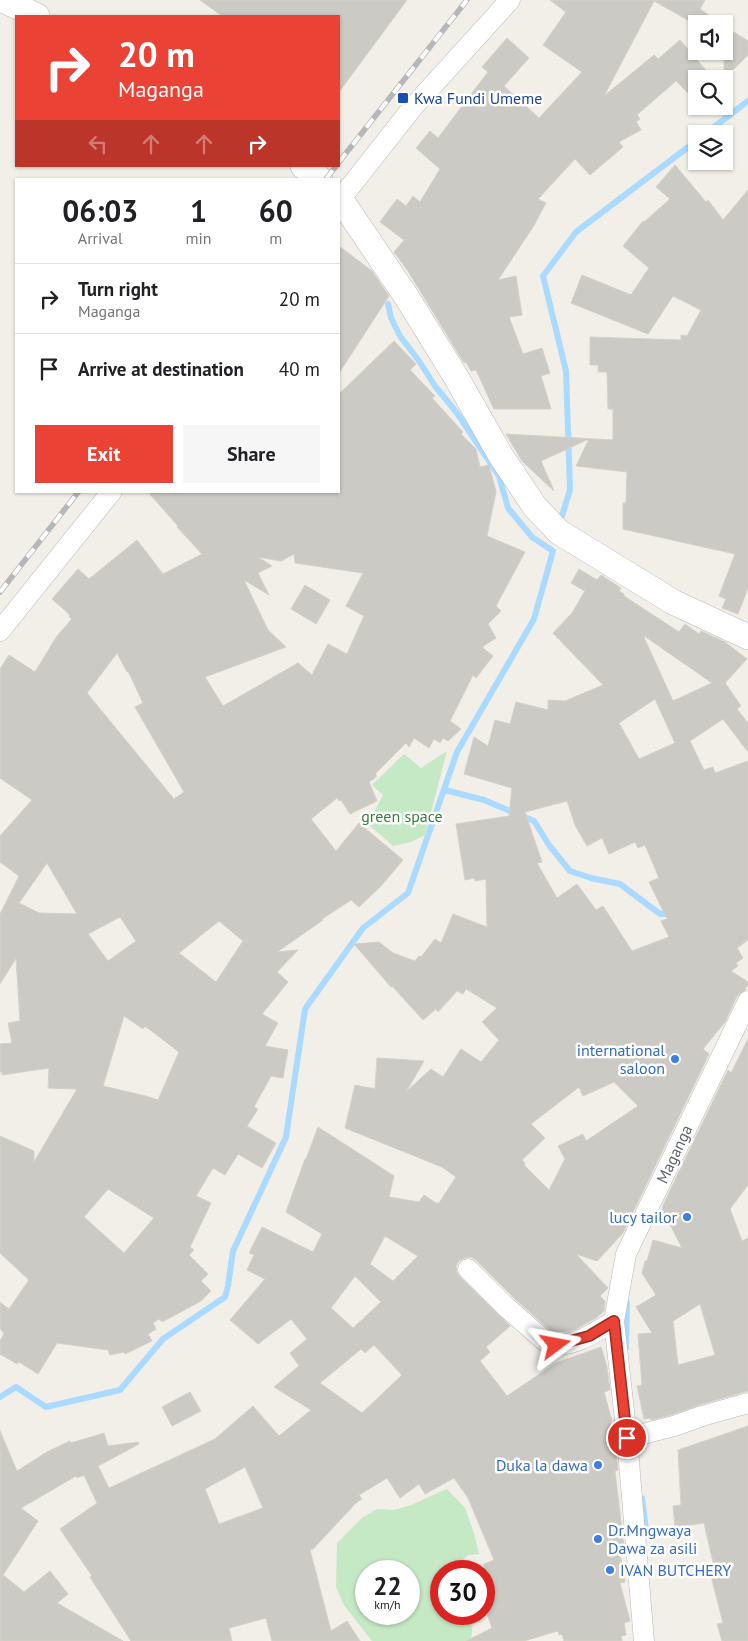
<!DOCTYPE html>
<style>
body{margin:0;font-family:"PT Sans",sans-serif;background:#f6f6f6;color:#202124;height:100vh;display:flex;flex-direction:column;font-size:19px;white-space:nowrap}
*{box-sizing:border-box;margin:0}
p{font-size:16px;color:#757577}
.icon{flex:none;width:28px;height:28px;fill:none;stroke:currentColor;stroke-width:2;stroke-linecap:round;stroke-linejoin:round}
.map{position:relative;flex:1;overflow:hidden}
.side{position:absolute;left:15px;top:178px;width:325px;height:315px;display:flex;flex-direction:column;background:#fff;border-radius:0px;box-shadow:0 1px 4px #0004}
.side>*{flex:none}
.banner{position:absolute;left:15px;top:15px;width:325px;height:152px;border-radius:0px;box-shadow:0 1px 4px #0004;background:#ea4335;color:#fff;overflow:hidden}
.tools{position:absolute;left:688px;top:15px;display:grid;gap:10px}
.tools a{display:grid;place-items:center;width:45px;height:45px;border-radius:0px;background:#fff;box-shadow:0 1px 4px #0004;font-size:25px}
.speed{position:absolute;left:355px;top:1560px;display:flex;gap:10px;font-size:25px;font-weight:700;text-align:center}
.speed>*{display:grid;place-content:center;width:65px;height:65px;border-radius:50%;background:#fff;box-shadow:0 1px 4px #0004;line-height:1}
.speed small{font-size:12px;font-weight:400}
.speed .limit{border:8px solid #d22;background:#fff;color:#111}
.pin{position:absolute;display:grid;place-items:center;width:42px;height:42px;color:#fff;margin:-21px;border:2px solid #fff;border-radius:50%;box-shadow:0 1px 5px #0007}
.me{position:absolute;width:55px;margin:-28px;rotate:77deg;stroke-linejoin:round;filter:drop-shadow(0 0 4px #0008)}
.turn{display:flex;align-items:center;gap:18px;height:105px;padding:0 20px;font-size:22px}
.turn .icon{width:65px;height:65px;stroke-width:2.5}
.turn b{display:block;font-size:35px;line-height:42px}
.lanes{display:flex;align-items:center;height:48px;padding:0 20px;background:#0003;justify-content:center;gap:25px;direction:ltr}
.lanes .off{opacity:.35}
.eta{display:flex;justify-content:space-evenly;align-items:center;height:85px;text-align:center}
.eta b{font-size:30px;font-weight:700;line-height:35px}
.button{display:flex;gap:10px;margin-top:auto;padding:10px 20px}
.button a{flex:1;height:58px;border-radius:0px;background:#ea4335;color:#fff;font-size:20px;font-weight:700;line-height:58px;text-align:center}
.button a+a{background:#f6f6f6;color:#202124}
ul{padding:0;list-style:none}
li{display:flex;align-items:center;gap:15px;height:70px;padding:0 20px;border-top:1px solid #e0e0e0}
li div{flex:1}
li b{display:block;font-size:19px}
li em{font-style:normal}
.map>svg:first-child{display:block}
.green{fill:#c5e8c5;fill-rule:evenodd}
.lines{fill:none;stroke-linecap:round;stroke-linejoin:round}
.stream{stroke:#aadaff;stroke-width:6}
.building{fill:#cccac5;stroke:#d6d1c6;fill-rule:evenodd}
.minor-casing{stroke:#b5b8bc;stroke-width:21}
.tertiary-casing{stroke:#b5b8bc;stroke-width:26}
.minor{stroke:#fff;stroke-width:20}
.tertiary{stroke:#fff;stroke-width:25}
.rail-casing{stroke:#b6b7b8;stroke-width:5.5}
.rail{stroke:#fff;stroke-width:4;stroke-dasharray:11;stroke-linecap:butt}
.route-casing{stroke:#982c22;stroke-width:12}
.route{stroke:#ea4335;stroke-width:9}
.transit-dot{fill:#1a4fb4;stroke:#fff;stroke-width:2}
.shop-dot{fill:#3f7fe0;stroke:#fff;stroke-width:2}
.labels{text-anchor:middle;stroke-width:5;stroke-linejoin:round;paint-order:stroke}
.transit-label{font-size:16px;fill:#164399;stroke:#fff;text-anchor:start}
.park-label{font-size:16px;fill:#348238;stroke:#fff}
.shop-label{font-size:16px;fill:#366cbe;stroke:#fff;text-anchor:end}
.street-label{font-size:16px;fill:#5f6368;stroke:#fff}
</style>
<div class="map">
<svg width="748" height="1641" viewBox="0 0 748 1641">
<rect width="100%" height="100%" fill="#f1efe8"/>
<path class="green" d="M 447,751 L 425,835 L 411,842 L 393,846 L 360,817 L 374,812 L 383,795 L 372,785 L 404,754 L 421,768 Z
M 447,1489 L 465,1508 L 474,1533 L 479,1554 L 468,1555 L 456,1567 L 456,1571 L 441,1571 L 441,1614 L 471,1614 L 473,1619 L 471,1641 L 372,1641 L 344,1605 L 336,1587 L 337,1543 L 362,1518 L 377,1509 L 394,1510 L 411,1505 ZM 366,1571 L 409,1571 L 409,1614 L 366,1614 Z"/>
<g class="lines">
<path class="stream" d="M 705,134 L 748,101
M 560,522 L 570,490 L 566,371 L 543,276 L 576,232 L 696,141
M 445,790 L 484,800 L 534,821 L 549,845 L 570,871 L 591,878 L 620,884 L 660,914 L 667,914 L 671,912
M 626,1348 L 627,1303
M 0,1397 L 16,1387 L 46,1407 L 120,1390 L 163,1339 L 225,1297 L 228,1286 L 233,1251 L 286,1137 L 305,1009 L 363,928 L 408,893 L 457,752 L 534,619 L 553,551 L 532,537 L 508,508 L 499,476 L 457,413 L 435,386 L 419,361 L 400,336 L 391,318 L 388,304
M 642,1498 L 646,1530 L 643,1540"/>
</g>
<path class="building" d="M 200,0 L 407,0 L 339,92 L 339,16 L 222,16 Z
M 550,0 L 705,0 L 700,9 L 722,24 L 695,24 L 654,1 L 604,96 L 654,55 L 658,59 L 680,40 L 709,74 L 704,79 L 696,79 L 696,86 L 689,94 L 676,81 L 639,113 L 637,115 L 640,119 L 636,122 L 641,130 L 619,142 L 623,147 L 590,175 L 575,159 L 538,199 L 546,203 L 533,227 L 498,280 L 516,276 L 522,315 L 509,317 L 523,354 L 542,348 L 550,373 L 541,376 L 551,409 L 494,409 L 476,370 L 471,371 L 466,362 L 464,363 L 408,271 L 394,252 L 404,240 L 380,222 L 397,199 L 406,206 L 413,196 L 420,202 L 440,169 L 416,148 L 430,131 L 438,138 L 488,72 L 482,67 L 507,38 L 529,58 L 504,86 L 539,118 L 582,72 L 543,45 L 566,12 Z
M 734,32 L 748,41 L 748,55 L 724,79 L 724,42 Z
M 675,165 L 706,202 L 708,200 L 723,220 L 748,190 L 748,588 L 738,614 L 722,608 L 726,599 L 719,596 L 735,554 L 623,529 L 623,503 L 626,503 L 627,472 L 576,466 L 589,439 L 541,461 L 554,491 L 522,461 L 506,434 L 613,440 L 613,409 L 608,409 L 607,372 L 598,372 L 598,365 L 590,365 L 590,337 L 681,340 L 681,335 L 687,336 L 701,310 L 673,296 L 648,334 L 571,303 L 582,275 L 631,295 L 649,268 L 623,246 L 643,221 L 644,222 L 670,199 L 656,187 Z
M 339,246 L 372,271 L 389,296 L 339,373 Z
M 394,341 L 416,364 L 410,370 L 435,396 L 432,398 L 463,432 L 461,434 L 476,449 L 480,467 L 489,465 L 496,492 L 487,536 L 525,552 L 496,606 L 501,611 L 488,624 L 496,638 L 482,647 L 493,656 L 476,678 L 473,675 L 450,721 L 461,729 L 448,741 L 443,738 L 440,743 L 434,739 L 429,748 L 414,738 L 409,747 L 406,743 L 375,774 L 377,776 L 369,782 L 377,801 L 350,814 L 341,800 L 339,801 L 337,798 L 311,819 L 336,851 L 359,823 L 403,860 L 381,886 L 359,907 L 351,900 L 322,919 L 323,920 L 277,952 L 298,950 L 277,972 L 288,982 L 262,1014 L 278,1023 L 265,1046 L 288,1050 L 283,1078 L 271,1076 L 254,1107 L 258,1109 L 247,1126 L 276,1143 L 262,1168 L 238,1154 L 225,1175 L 213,1168 L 196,1196 L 211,1203 L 190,1247 L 194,1250 L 189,1255 L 208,1274 L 201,1281 L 211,1291 L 201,1301 L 162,1322 L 159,1319 L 153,1323 L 156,1329 L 148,1334 L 152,1341 L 125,1354 L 124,1352 L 110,1355 L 108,1350 L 57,1343 L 38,1374 L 19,1362 L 17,1364 L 0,1354 L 0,1341 L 4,1334 L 0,1328 L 0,1302 L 9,1309 L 29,1280 L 0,1253 L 0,1136 L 34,1151 L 34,1162 L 77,1089 L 48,1088 L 49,1068 L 2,1075 L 2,1072 L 0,1072 L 0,1044 L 12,1043 L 8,1023 L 20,1021 L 16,958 L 0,984 L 0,914 L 19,876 L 0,862 L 0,836 L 32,800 L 0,778 L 0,669 L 9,655 L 35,672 L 57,636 L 72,619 L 69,617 L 70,615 L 52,599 L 78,569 L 89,579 L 137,540 L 163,574 L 202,554 L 177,527 L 178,526 L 147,491 L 339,491 L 339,394 ZM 294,554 L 295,563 L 363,573 L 346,606 L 364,616 L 347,654 L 328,644 L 312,675 L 298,663 L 223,706 L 205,677 L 286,647 L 268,630 L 244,580 L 269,595 L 258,573 L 272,566 L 258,557 L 281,561 ZM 117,653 L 127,672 L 128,671 L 143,703 L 135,707 L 184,792 L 174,799 L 87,693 ZM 47,863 L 77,914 L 39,913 L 19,903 ZM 120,917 L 136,941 L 108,961 L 88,934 ZM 219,921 L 243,941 L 216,982 L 179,953 ZM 124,1016 L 143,1029 L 145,1026 L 179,1052 L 158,1100 L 146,1096 L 103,1086 ZM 108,1189 L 154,1218 L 124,1253 L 84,1217 Z
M 579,569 L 597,580 L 601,575 L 621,588 L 619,591 L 624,594 L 624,596 L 679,632 L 685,624 L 699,634 L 701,631 L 725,642 L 747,659 L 725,683 L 741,706 L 737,709 L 748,723 L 748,752 L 723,719 L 690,741 L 704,770 L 713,767 L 715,773 L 748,761 L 748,940 L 737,948 L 743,958 L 736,963 L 738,966 L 731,971 L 748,982 L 748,984 L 745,990 L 737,996 L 725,1022 L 703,1049 L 709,1054 L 623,1233 L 597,1261 L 576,1254 L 608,1288 L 600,1296 L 605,1301 L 604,1311 L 596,1318 L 576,1329 L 568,1331 L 555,1332 L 551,1331 L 514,1298 L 476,1260 L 471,1257 L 464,1258 L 459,1261 L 456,1266 L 457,1273 L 460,1277 L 510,1326 L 486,1347 L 490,1352 L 480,1361 L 507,1396 L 556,1363 L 601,1347 L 607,1367 L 610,1390 L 604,1392 L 612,1421 L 610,1422 L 618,1468 L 618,1470 L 615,1471 L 624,1547 L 619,1548 L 625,1582 L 620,1583 L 630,1621 L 624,1623 L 626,1635 L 621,1636 L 622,1641 L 564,1641 L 562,1634 L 559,1635 L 558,1631 L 524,1641 L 466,1641 L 492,1628 L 484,1605 L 484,1564 L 494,1560 L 468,1498 L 454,1478 L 425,1494 L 419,1484 L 400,1498 L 387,1478 L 359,1495 L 362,1499 L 356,1503 L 313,1549 L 310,1550 L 331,1631 L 347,1621 L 360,1641 L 272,1641 L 266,1618 L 229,1628 L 232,1641 L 131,1641 L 90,1577 L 92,1576 L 60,1529 L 97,1503 L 84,1475 L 77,1478 L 76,1476 L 21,1508 L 38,1521 L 3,1575 L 24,1592 L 50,1571 L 68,1594 L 57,1603 L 123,1641 L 0,1641 L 0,1431 L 17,1471 L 47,1452 L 70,1441 L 71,1443 L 104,1433 L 108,1446 L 138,1442 L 139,1444 L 98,1466 L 109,1488 L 215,1439 L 253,1406 L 279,1436 L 311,1410 L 274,1387 L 299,1366 L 290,1353 L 307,1339 L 291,1319 L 258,1344 L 230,1320 L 265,1279 L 247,1270 L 254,1255 L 249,1253 L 262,1227 L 313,1252 L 322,1234 L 286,1212 L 305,1159 L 306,1159 L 318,1127 L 394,1176 L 389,1197 L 419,1202 L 424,1195 L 436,1203 L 439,1203 L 456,1177 L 442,1167 L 345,1128 L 355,1085 L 375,1089 L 377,1058 L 424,1061 L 406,1092 L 431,1069 L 443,1077 L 461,1049 L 481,1062 L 499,1040 L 482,1022 L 497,1008 L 466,989 L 463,994 L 457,991 L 438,1012 L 436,1009 L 423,1020 L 392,986 L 391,987 L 354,944 L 379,942 L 393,953 L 415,961 L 419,956 L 421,957 L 435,939 L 441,943 L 453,914 L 487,927 L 486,879 L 475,881 L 474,878 L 465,880 L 456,824 L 509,816 L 512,788 L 464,774 L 474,737 L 488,746 L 495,720 L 510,724 L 516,702 L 548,710 L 548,700 L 565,701 L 603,685 L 553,633 L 572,613 L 585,591 L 571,583 ZM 643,635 L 712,683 L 673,701 ZM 655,699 L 675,743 L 639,759 L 619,723 ZM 567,801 L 575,825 L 587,846 L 602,838 L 609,854 L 635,842 L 638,848 L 645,845 L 659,878 L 649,882 L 667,919 L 661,921 L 669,937 L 632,951 L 603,906 L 596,910 L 577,884 L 557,898 L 537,863 L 542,862 L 525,812 ZM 614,1082 L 638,1106 L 586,1141 L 583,1134 L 558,1146 L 565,1159 L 549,1190 L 524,1165 L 525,1163 L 522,1160 L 545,1138 L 531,1124 L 579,1087 L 583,1096 ZM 385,1236 L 418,1256 L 393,1281 L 370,1264 ZM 355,1276 L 381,1302 L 353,1328 L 331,1308 ZM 374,1345 L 402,1375 L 362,1413 L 320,1383 L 361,1349 L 365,1353 ZM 245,1467 L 263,1508 L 219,1524 L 205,1489 Z
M 305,585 L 330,600 L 316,624 L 291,609 Z
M 748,1039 L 748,1185 L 730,1209 L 742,1241 L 748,1238 L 748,1391 L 699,1405 L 671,1415 L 651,1420 L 650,1418 L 644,1419 L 637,1386 L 642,1385 L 638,1334 L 652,1333 L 636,1307 L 656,1295 L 642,1273 L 645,1261 L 647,1261 L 653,1240 L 682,1248 L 662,1209 L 665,1201 L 728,1070 L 731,1073 ZM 700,1304 L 715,1355 L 678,1365 L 673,1321 Z
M 190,1392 L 201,1411 L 172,1426 L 162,1407 Z
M 748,1426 L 748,1641 L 722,1641 L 717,1624 L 723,1623 L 710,1572 L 715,1571 L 704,1523 L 675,1527 L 673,1506 L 681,1505 L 678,1450 Z"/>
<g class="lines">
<defs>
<path id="minor" d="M 339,201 L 413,107 L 510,0
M 0,631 L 112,491
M 468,1269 L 506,1307 L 545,1341 C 565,1353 596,1332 614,1321
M 627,1438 L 674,1426 L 702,1416 L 748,1403
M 644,1641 L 627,1438 L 614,1321 L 626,1254 L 748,1001"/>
<path id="tertiary" d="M 3,0 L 37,16
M 303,166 L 320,179
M 339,197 L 406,296 L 456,377 L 501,456 L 535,507 L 559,532 L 673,602 L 748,637"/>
</defs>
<use href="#minor" class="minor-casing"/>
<use href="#tertiary" class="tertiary-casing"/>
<use href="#minor" class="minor"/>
<use href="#tertiary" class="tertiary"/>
<defs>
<path id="rail" d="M 339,162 L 467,0
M 326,179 L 336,166
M 0,592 L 79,491"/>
</defs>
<use href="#rail" class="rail-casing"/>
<use href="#rail" class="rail"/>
</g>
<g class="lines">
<defs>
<path id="route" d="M 556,1345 L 589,1336 L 614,1321 L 627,1438"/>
</defs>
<use href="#route" class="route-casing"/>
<use href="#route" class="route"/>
</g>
<rect class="transit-dot" x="397" y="92" width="12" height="12" rx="2.5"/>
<g class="shop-dot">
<circle cx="675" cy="1059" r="5"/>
<circle cx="687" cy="1217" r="5"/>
<circle cx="598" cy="1465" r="5"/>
<circle cx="598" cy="1539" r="5"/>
<circle cx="610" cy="1570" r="5"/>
</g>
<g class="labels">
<g class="transit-label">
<text x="414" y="104">Kwa Fundi Umeme</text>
</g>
<g class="park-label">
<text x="402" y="822">green space</text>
</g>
<g class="shop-label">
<text x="665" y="1056">international<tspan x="665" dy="18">saloon</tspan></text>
<text x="677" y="1223">lucy tailor</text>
<text x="588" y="1471">Duka la dawa</text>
<text x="608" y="1536" text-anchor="start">Dr.Mngwaya<tspan x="608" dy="18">Dawa za asili</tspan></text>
<text x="620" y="1576" text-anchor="start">IVAN BUTCHERY</text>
</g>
<g class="street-label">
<text transform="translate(674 1154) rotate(-65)" y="6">Maganga</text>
</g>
</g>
</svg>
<div class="tools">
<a><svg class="icon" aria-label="sound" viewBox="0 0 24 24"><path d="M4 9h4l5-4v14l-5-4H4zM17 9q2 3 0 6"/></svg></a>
<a><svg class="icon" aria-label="search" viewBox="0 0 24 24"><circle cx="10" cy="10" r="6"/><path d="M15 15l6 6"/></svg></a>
<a><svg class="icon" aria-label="layers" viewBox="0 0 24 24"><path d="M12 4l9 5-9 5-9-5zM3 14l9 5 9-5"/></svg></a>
</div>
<div class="speed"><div>22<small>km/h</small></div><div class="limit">30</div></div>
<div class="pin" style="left:627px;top:1438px;background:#d93025"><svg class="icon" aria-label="arrive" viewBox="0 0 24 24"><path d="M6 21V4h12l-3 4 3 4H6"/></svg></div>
<svg class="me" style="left:556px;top:1345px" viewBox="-20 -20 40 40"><path d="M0-17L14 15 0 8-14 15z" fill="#ea4335" stroke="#fff" stroke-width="4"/></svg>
<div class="banner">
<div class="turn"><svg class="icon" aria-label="right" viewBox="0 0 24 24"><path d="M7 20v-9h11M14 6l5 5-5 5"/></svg><div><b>20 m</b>Maganga</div></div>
<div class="lanes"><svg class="icon off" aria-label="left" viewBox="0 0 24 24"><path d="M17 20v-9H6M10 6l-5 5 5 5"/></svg><svg class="icon off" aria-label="ahead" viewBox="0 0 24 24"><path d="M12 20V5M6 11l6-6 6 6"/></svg><svg class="icon off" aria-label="ahead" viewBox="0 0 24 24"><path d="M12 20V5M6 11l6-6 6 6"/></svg><svg class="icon" aria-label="right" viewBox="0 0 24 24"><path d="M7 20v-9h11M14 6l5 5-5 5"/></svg></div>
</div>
<section class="side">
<div class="eta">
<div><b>06:03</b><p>Arrival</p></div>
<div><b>1</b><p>min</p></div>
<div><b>60</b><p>m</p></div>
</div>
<ul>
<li><svg class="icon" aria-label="right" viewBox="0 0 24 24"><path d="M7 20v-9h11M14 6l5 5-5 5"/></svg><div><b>Turn right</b><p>Maganga</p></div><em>20 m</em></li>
<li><svg class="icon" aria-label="arrive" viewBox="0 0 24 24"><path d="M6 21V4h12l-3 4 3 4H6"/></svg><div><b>Arrive at destination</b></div><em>40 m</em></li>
</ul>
<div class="button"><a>Exit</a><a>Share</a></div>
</section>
</div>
